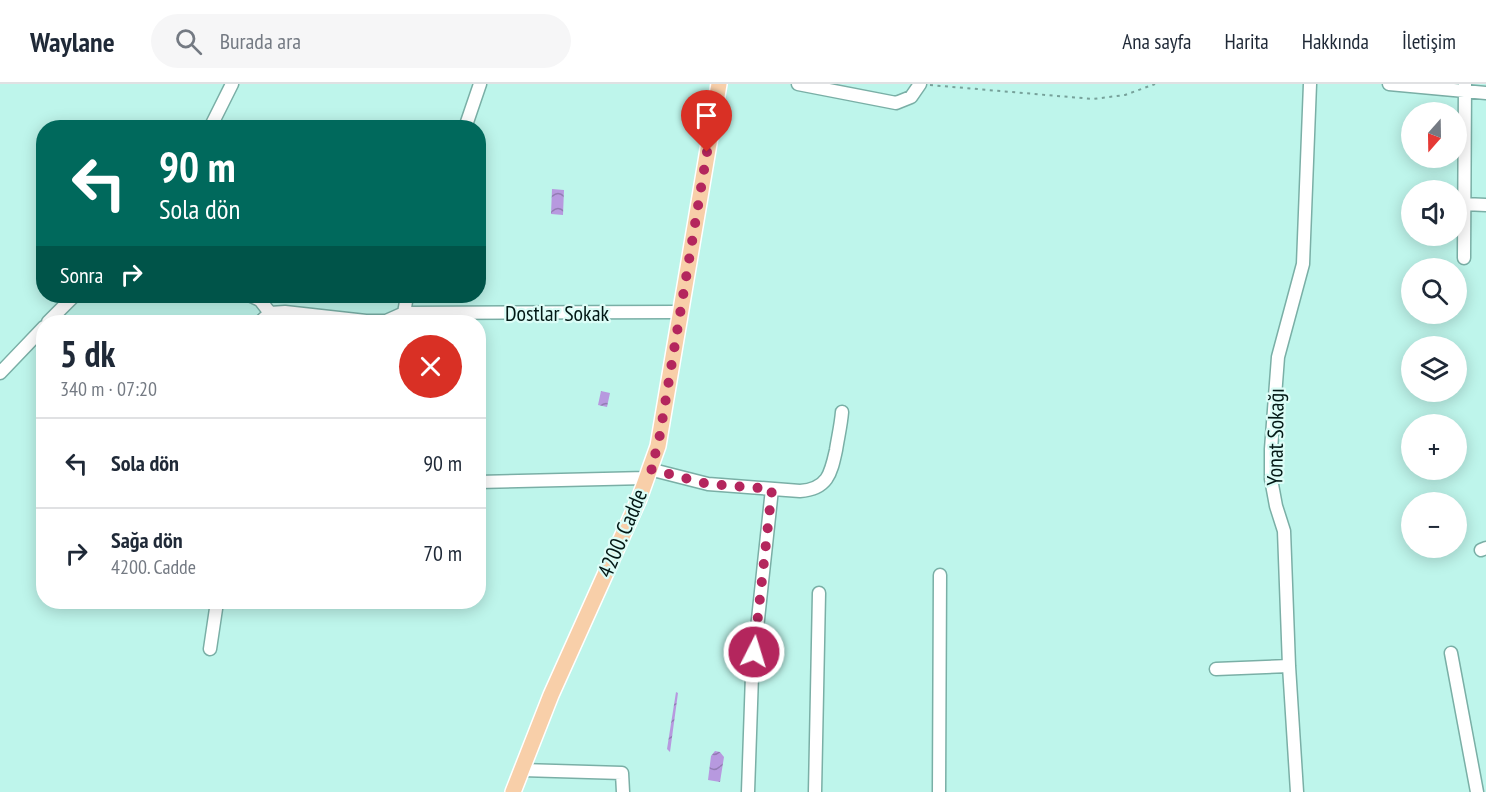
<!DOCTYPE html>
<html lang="tr">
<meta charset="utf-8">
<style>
body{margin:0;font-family:"PT Sans Narrow",sans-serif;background:#f6f6f7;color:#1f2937;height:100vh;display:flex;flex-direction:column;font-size:22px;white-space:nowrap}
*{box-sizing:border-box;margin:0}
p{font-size:20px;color:#747a83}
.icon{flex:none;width:33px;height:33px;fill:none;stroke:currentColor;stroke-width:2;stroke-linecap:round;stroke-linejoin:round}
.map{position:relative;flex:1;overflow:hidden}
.drawer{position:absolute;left:36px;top:231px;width:450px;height:294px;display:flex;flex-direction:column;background:#fff;border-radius:24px;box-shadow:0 3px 15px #0003}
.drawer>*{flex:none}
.hud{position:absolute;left:36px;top:36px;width:450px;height:183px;border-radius:24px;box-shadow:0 3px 15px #0003;background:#00695c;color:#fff;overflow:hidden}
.needle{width:39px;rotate:200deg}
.buttons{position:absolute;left:1401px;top:18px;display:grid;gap:12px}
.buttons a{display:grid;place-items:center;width:66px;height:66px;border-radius:50%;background:#fff;box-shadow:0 3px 15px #0003;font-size:30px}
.pin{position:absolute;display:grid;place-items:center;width:51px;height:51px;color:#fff;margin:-62px -26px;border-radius:50% 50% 50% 0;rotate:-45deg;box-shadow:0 0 6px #0007}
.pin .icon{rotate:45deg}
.me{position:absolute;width:66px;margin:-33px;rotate:5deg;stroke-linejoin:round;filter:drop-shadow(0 0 4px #0008)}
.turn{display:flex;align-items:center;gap:21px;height:126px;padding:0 24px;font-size:27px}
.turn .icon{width:78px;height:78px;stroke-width:2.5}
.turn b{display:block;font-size:42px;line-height:51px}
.then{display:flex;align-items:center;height:57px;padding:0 24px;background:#0003;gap:12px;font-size:22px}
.round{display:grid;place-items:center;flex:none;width:63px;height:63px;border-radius:32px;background:#f6f6f7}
.headline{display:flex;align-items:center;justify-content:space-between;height:102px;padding:0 24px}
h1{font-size:36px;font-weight:600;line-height:45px}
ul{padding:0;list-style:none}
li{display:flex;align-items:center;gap:18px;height:90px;padding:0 24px;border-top:2px solid #e0e1e3}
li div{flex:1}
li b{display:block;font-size:22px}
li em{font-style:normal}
header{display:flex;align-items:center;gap:36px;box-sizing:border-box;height:84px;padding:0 30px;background:#fff;border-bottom:2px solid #e0e1e3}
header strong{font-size:28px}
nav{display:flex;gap:33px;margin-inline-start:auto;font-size:21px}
.search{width:420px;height:54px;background:#f6f6f7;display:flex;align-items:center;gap:15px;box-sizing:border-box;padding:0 21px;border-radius:33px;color:#747a83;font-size:22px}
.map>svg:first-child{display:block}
.water{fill:url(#water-waves)}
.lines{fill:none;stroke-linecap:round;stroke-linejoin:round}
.minor-casing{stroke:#7aafa6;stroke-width:15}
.major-casing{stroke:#fff;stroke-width:18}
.path{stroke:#77a19a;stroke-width:2;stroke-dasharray:3 4.5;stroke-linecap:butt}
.minor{stroke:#fff;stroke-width:12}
.major{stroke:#f8cfa9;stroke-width:15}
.route{stroke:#b4265d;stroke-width:10;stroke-dasharray:0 18}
.labels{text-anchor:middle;stroke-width:4.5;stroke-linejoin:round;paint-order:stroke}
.street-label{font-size:22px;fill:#031815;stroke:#dcfdf7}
</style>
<header>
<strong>Waylane</strong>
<div class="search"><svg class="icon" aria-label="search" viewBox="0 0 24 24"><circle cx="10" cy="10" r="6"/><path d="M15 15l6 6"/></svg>Burada ara</div>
<nav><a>Ana sayfa</a><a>Harita</a><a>Hakkında</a><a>İletişim</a></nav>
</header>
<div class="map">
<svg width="1486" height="708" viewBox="0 0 1486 708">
<defs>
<pattern id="water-waves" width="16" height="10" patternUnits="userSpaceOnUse" patternTransform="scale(1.5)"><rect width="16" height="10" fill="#b799df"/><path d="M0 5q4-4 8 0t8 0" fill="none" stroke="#937cb4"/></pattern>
</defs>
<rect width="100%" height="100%" fill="#bef5eb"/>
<path class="water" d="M 552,105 L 564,106 L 563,131 L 551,130 Z
M 601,307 L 610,309 L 607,323 L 598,321 Z
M 676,608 L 678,609 L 670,668 L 667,665 Z
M 715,667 L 720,668 L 724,673 L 720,698 L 708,696 L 711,672 Z"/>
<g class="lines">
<defs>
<path id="minor" d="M 798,0 L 896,19 L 911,13 L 920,0
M 1389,0 L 1486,9
M 210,44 L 232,0
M 465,44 L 480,0
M 1464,120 L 1486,121
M 1464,174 L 1465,0
M 251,212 L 260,216 L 270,229
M 404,229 L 407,212
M 48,238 L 74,212
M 260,238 L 270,229 L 285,228 L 366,237 L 386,237 L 404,229 L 680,228
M 0,289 L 44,243
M 649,385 L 708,400 L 800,407 C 828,405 831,389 836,366 C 838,353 841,341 842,328
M 478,398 L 646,394
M 1481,466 L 1486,464
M 210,565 L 217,518
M 1451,569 L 1477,708
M 1216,585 L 1289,582
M 522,686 L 622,689 L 623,708
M 748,708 L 752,591 L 772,405
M 815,708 L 819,509
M 939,708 L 940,491
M 1297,708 L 1289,582 L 1284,447 L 1276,422 L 1271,395 L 1271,365 L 1278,273 L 1303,180 L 1310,0"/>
<path id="major" d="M 513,708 L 551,611 L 639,415 L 658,362 L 719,0"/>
</defs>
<use href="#minor" class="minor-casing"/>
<use href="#major" class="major-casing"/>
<path class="path" d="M 930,1 L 1093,15 L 1125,11 L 1155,0"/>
<use href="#minor" class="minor"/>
<use href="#major" class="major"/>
</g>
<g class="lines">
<path class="route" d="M 707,68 L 658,362 L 650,385 L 708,400 L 772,405 L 754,568"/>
</g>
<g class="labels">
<g class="street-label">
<text x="557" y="237">Dostlar Sokak</text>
<text transform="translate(1275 353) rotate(-89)" y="8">Yonat Sokağı</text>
<text transform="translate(622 449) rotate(-67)" y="8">4200. Cadde</text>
</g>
</g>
</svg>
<div class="buttons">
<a><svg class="needle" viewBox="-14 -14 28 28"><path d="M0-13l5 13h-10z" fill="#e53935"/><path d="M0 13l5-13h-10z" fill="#747a83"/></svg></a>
<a><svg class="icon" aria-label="sound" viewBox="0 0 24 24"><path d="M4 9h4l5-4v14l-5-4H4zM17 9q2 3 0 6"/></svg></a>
<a><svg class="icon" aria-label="search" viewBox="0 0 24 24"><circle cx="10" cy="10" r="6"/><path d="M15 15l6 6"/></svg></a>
<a><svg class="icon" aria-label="layers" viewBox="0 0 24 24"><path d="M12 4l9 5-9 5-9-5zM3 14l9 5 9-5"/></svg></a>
<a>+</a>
<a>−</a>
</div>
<div class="pin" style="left:707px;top:68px;background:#d93025"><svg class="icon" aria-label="arrive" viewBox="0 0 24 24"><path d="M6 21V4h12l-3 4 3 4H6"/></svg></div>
<svg class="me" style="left:754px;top:568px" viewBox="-20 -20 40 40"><circle r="17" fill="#b4265d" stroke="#fff" stroke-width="3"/><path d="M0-11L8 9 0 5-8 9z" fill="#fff"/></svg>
<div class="hud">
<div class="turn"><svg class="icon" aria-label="left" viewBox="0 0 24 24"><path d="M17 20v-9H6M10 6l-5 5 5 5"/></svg><div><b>90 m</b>Sola dön</div></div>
<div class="then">Sonra<svg class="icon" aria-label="right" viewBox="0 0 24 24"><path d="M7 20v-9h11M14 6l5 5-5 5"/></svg></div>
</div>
<section class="drawer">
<div class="headline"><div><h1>5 dk</h1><p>340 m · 07:20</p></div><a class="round" style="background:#d93025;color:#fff"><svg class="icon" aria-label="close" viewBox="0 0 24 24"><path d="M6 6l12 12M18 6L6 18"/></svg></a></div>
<ul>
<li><svg class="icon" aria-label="left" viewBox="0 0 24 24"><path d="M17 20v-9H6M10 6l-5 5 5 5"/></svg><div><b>Sola dön</b></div><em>90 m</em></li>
<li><svg class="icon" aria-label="right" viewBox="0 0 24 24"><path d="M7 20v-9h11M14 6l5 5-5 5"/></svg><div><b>Sağa dön</b><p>4200. Cadde</p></div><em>70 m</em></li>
</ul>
</section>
</div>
